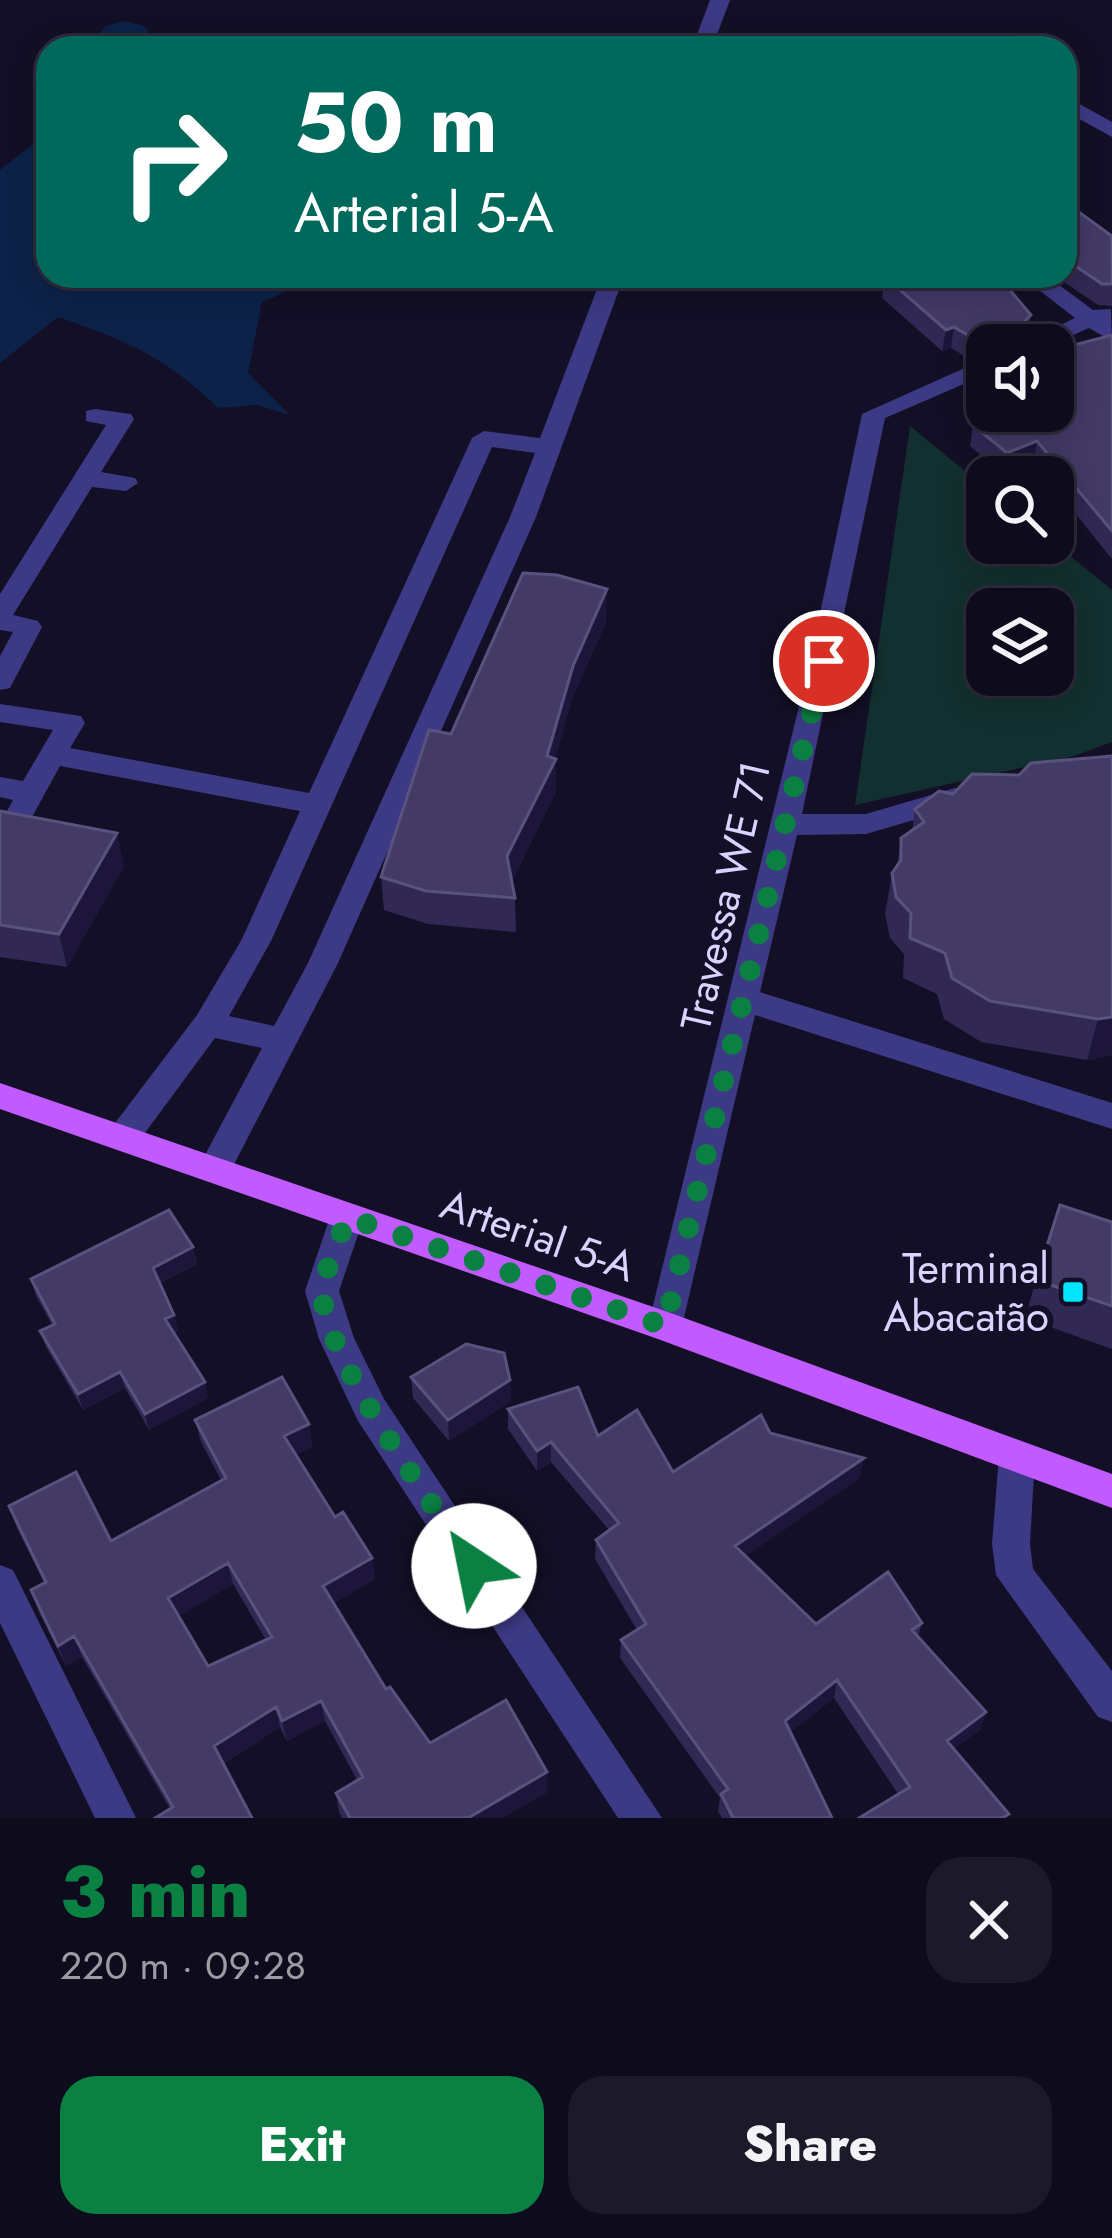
<!DOCTYPE html>
<meta charset="utf-8">
<style>
body{margin:0;font-family:Jost,sans-serif;background:#1c1929;color:#f1f3f6;height:100vh;display:flex;flex-direction:column;font-size:45px;white-space:nowrap}
*{box-sizing:border-box;margin:0}
p{font-size:39px;color:#9b9ba3}
.icon{flex:none;width:66px;height:66px;fill:none;stroke:currentColor;stroke-width:2;stroke-linecap:round;stroke-linejoin:round}
.map{position:relative;height:1818px;overflow:hidden}
.panel{display:flex;flex-direction:column;background:#0e0b1c;flex:1}
.panel>*{flex:none}
.guide{position:absolute;left:36px;top:36px;width:1041px;height:252px;border-radius:36px;box-shadow:0 6px 30px #0003,0 0 0 3px #2e2b3b;background:#00695c;color:#fff;overflow:hidden}
.fabs{position:absolute;left:966px;top:324px;display:grid;gap:24px}
.fabs a{display:grid;place-items:center;width:108px;height:108px;border-radius:24px;background:#0e0b1c;box-shadow:0 6px 30px #0003,0 0 0 3px #2e2b3b;font-size:60px}
.pin{position:absolute;display:grid;place-items:center;width:102px;height:102px;color:#fff;margin:-51px;border:6px solid #fff;border-radius:50%;box-shadow:0 3px 12px #0007}
.me{position:absolute;width:132px;margin:-66px;rotate:326deg;stroke-linejoin:round;filter:drop-shadow(0 0 9px #0008)}
.turn{display:flex;align-items:center;gap:42px;height:252px;padding:0 60px;font-size:54px}
.turn .icon{width:156px;height:156px;stroke-width:2.5}
.turn b{display:block;font-size:84px;line-height:102px}
.round{display:grid;place-items:center;flex:none;width:126px;height:126px;border-radius:36px;background:#1c1929}
.headline{display:flex;align-items:center;justify-content:space-between;height:204px;padding:0 60px}
h1{font-size:72px;font-weight:800;line-height:90px;color:#0b8043}
.cta{display:flex;gap:24px;margin-top:auto;padding:24px 60px}
.cta a{flex:1;height:138px;border-radius:36px;background:#0b8043;color:#fff;font-size:48px;font-weight:800;line-height:138px;text-align:center}
.cta a+a{background:#1c1929;color:#f1f3f6}
.map>svg:first-child{display:block}
.green{fill:#12302f;fill-rule:evenodd}
.water{fill:#0c2248}
.lines{fill:none;stroke-linecap:round;stroke-linejoin:round}
.river{fill:#0c2248;fill-rule:evenodd}
.minor{fill:#3d3a85;fill-rule:evenodd}
.major{fill:#c25bff;fill-rule:evenodd}
.wall{fill:#312854;fill-rule:evenodd}
.shaded-wall{fill:#1d163a}
.building{fill:#433a66;stroke:#5a527e;stroke-width:3;fill-rule:evenodd}
.route{stroke:#0b8043;stroke-width:21;stroke-dasharray:0 37.8}
.poi-dot{fill:#00e5ff;stroke:#130f26;stroke-width:4.5}
.labels{text-anchor:middle;stroke-width:12;stroke-linejoin:round;paint-order:stroke}
.street-label{font-size:42px;fill:#d9d4ff;stroke:#130f26}
.poi-label{font-size:42px;fill:#d9d4ff;stroke:#130f26;text-anchor:end}
</style>
<div class="map">
<svg width="1112" height="1818" viewBox="0 0 1112 1818">
<rect width="100%" height="100%" fill="#130f26"/>
<path class="green" d="M 910,426 L 987,489 L 987,543 L 1053,542 L 1112,590 L 1112,742 L 1074,756 L 855,805 ZM 987,609 L 1053,609 L 1053,675 L 987,675 Z"/>
<path class="water" d="M 48,132 L 48,276 L 240,276 L 288,291 L 262,302 L 248,373 L 290,415 L 257,405 L 218,408 C 166,357 125,340 58,317 L 0,363 L 0,170 Z"/>
<g class="lines">
<path class="river" d="M 125,21 L 144,26 L 152,37 L 144,48 L 86,48 L 106,26 Z"/>
<path class="minor" d="M 710,0 L 730,0 L 712,48 L 692,48 Z
M 1065,96 L 1112,122 L 1112,137 L 1065,111 Z
M 602,276 L 624,276 L 536,517 L 338,963 L 227,1178 L 215,1182 L 203,1178 L 198,1168 L 262,1048 L 215,1038 L 136,1145 L 124,1149 L 112,1145 L 108,1136 L 112,1127 L 197,1015 L 242,939 L 300,811 L 60,766 L 21,837 L 1,837 L 0,824 L 13,800 L 0,797 L 0,777 L 23,781 L 53,730 L 0,722 L 0,704 L 81,716 L 85,723 L 70,748 L 309,793 L 472,438 L 484,431 L 540,438 ZM 492,447 L 535,453 L 510,517 L 308,963 L 274,1026 L 229,1016 L 271,941 Z
M 1021,276 L 1047,276 L 1093,310 L 1111,309 L 1112,341 L 1089,328 L 1051,345 L 1019,345 L 1075,318 Z
M 987,358 L 987,374 L 885,418 L 802,814 L 866,814 L 955,788 L 969,798 L 965,805 L 866,834 L 797,835 L 760,992 L 1112,1103 L 1112,1129 L 755,1015 L 682,1326 L 677,1337 L 665,1341 L 653,1337 L 648,1326 L 810,661 L 862,414 Z
M 95,409 L 131,414 L 134,419 L 101,472 L 135,478 L 138,483 L 126,491 L 92,487 L 13,615 L 38,621 L 42,627 L 10,688 L 0,690 L 0,656 L 13,632 L 0,630 L 0,594 L 106,425 L 86,421 L 86,411 Z
M 347,1203 L 359,1207 L 364,1217 L 339,1291 L 354,1338 L 384,1399 L 662,1818 L 618,1818 L 358,1421 L 319,1339 L 305,1291 L 330,1217 L 335,1207 Z
M 1017,1440 L 1030,1444 L 1035,1456 L 1030,1544 L 1033,1569 L 1112,1671 L 1112,1722 L 1098,1717 L 996,1575 L 992,1544 L 999,1456 L 1004,1444 Z
M 0,1565 L 13,1570 L 136,1818 L 95,1818 L 0,1623 Z"/>
<path class="major" d="M 0,1083 L 665,1311 L 1112,1474 L 1112,1508 L 658,1339 L 0,1109 Z"/>
</g>
<path class="wall" d="M 1065,202 L 1112,236 L 1112,306 L 1098,305 L 1055,276 L 1065,276 Z
M 885,277 L 1031,315 L 1028,327 L 1059,349 L 1112,335 L 1112,559 L 1053,486 L 1053,477 L 1045,477 L 1033,462 L 1003,474 L 970,446 L 973,425 L 1053,411 L 1053,345 L 987,345 L 971,360 L 951,348 L 942,351 L 882,298 Z
M 606,622 L 572,699 L 555,759 L 556,792 L 512,881 L 515,898 L 516,932 L 428,924 L 384,910 L 381,877 L 451,734 Z
M 1019,775 L 1112,1055 L 1087,1060 L 981,1042 L 944,1019 L 937,994 L 903,978 L 904,954 L 890,938 L 885,914 L 892,873 L 897,867 L 901,838 L 912,831 L 915,809 L 953,794 Z
M 0,811 L 124,866 L 67,967 L 0,957 Z
M 1112,1222 L 1112,1349 L 1025,1318 L 1036,1280 Z
M 193,1247 L 197,1264 L 160,1283 L 174,1315 L 178,1331 L 174,1333 L 205,1382 L 208,1398 L 149,1430 L 125,1388 L 83,1410 L 46,1347 L 40,1331 L 52,1325 L 36,1296 L 31,1279 Z
M 411,1377 L 510,1380 L 511,1401 L 449,1441 L 413,1398 Z
M 508,1409 L 598,1436 L 673,1472 L 770,1433 L 860,1478 L 745,1556 L 816,1624 L 922,1623 L 918,1637 L 986,1712 L 980,1730 L 954,1749 L 1009,1814 L 898,1794 L 834,1698 L 790,1732 L 832,1818 L 722,1818 L 718,1811 L 720,1798 L 620,1658 L 621,1640 L 637,1630 L 595,1559 L 596,1540 L 609,1530 L 551,1462 L 537,1471 L 508,1429 Z
M 195,1420 L 309,1424 L 312,1447 L 296,1455 L 335,1517 L 372,1558 L 375,1579 L 334,1603 L 386,1689 L 430,1743 L 547,1792 L 502,1818 L 342,1818 L 339,1812 L 336,1793 L 357,1780 L 325,1721 L 287,1741 L 280,1727 L 223,1764 L 170,1809 L 82,1657 L 66,1666 L 39,1612 L 31,1590 L 44,1583 L 17,1528 L 9,1506 L 111,1541 L 221,1480 L 201,1442 ZM 233,1584 L 266,1640 L 208,1666 L 179,1616 Z"/>
<path class="shaded-wall" d="M 954,327 L 951,348 L 942,351 L 946,330 Z
M 994,334 L 992,345 L 987,345 L 987,356 L 971,360 L 974,339 Z
M 1037,441 L 1033,462 L 1003,474 L 1007,453 Z
M 607,589 L 606,622 L 572,699 L 555,760 L 556,792 L 508,889 L 507,856 L 573,666 Z
M 117,833 L 124,866 L 67,967 L 59,934 Z
M 1112,1017 L 1112,1055 L 1087,1060 L 1098,1019 Z
M 193,1247 L 197,1264 L 157,1284 L 153,1268 Z
M 174,1315 L 178,1331 L 169,1335 L 165,1319 Z
M 120,1372 L 125,1388 L 83,1410 L 78,1394 Z
M 510,1380 L 511,1401 L 449,1441 L 448,1420 Z
M 205,1382 L 208,1398 L 149,1430 L 145,1414 Z
M 309,1424 L 312,1447 L 288,1459 L 284,1436 Z
M 551,1442 L 551,1462 L 537,1471 L 537,1451 Z
M 864,1458 L 860,1478 L 733,1565 L 735,1546 Z
M 372,1558 L 375,1579 L 327,1608 L 323,1586 Z
M 228,1563 L 233,1584 L 174,1619 L 168,1598 Z
M 74,1636 L 82,1657 L 66,1666 L 58,1646 Z
M 837,1680 L 834,1698 L 782,1738 L 785,1721 Z
M 321,1701 L 325,1721 L 287,1741 L 282,1721 Z
M 276,1707 L 280,1727 L 219,1766 L 214,1746 Z
M 986,1712 L 980,1730 L 941,1759 L 947,1741 Z
M 547,1772 L 547,1792 L 502,1818 L 468,1818 Z"/>
<path class="building" d="M 1065,202 L 1112,236 L 1112,284 L 1102,284 L 1065,259 Z
M 889,276 L 998,276 L 1031,315 L 1019,327 L 1042,328 L 1059,349 L 1112,335 L 1112,531 L 1037,441 L 1007,453 L 973,425 L 1017,411 L 1053,411 L 1053,400 L 1067,396 L 1053,387 L 1053,345 L 995,345 L 994,334 L 974,339 L 954,327 L 946,330 L 885,277 Z
M 523,573 L 557,575 L 607,589 L 573,666 L 547,756 L 556,759 L 507,856 L 515,898 L 426,891 L 381,877 L 429,730 L 451,734 Z
M 1112,756 L 1112,1017 L 1098,1019 L 990,1001 L 952,978 L 945,953 L 910,938 L 911,913 L 896,897 L 892,873 L 901,860 L 901,838 L 924,822 L 915,809 L 939,791 L 953,794 L 972,774 L 1019,775 L 1031,763 Z
M 0,811 L 117,833 L 59,934 L 0,925 Z
M 1060,1205 L 1112,1222 L 1112,1306 L 1036,1280 Z
M 169,1210 L 193,1247 L 153,1268 L 174,1315 L 165,1319 L 205,1382 L 145,1414 L 120,1372 L 78,1394 L 40,1331 L 55,1324 L 31,1279 Z
M 466,1344 L 504,1353 L 510,1380 L 448,1420 L 411,1377 Z
M 282,1377 L 309,1424 L 284,1436 L 335,1517 L 343,1512 L 372,1558 L 323,1586 L 386,1689 L 390,1687 L 430,1743 L 506,1700 L 547,1772 L 468,1818 L 350,1818 L 336,1793 L 363,1777 L 321,1701 L 282,1721 L 276,1707 L 214,1746 L 252,1818 L 155,1818 L 173,1807 L 74,1636 L 58,1646 L 31,1590 L 46,1582 L 9,1506 L 76,1472 L 111,1541 L 226,1478 L 195,1420 ZM 228,1563 L 272,1637 L 208,1666 L 168,1598 Z
M 578,1387 L 598,1436 L 637,1410 L 673,1472 L 761,1415 L 770,1433 L 864,1458 L 735,1546 L 816,1624 L 888,1572 L 922,1623 L 912,1630 L 986,1712 L 947,1741 L 1009,1814 L 1002,1818 L 859,1818 L 910,1787 L 837,1680 L 785,1721 L 832,1818 L 733,1818 L 721,1794 L 728,1789 L 621,1640 L 646,1624 L 596,1540 L 619,1523 L 551,1442 L 537,1451 L 508,1409 Z"/>
<g class="lines">
<path class="route" d="M 474,1566 C 439,1512 316,1348 323,1288 C 326,1265 340,1239 347,1217 L 665,1326 L 824,661"/>
</g>
<rect class="poi-dot" x="1061" y="1280" width="24" height="24" rx="6"/>
<g class="labels">
<g class="street-label">
<text transform="translate(725 896) rotate(-77)" y="15">Travessa WE 71</text>
<text transform="translate(538 1235) rotate(19)" y="15">Arterial 5-A</text>
</g>
<g class="poi-label">
<text x="1049" y="1283">Terminal<tspan x="1049" dy="48">Abacatão</tspan></text>
</g>
</g>
</svg>
<div class="fabs">
<a><svg class="icon" aria-label="sound" viewBox="0 0 24 24"><path d="M4 9h4l5-4v14l-5-4H4zM17 9q2 3 0 6"/></svg></a>
<a><svg class="icon" aria-label="search" viewBox="0 0 24 24"><circle cx="10" cy="10" r="6"/><path d="M15 15l6 6"/></svg></a>
<a><svg class="icon" aria-label="layers" viewBox="0 0 24 24"><path d="M12 4l9 5-9 5-9-5zM3 14l9 5 9-5"/></svg></a>
</div>
<div class="pin" style="left:824px;top:661px;background:#d93025"><svg class="icon" aria-label="arrive" viewBox="0 0 24 24"><path d="M6 21V4h12l-3 4 3 4H6"/></svg></div>
<svg class="me" style="left:474px;top:1566px" viewBox="-20 -20 40 40"><circle r="19" fill="#fff"/><path d="M0-13L10 11 0 6-10 11z" fill="#0b8043"/></svg>
<div class="guide">
<div class="turn"><svg class="icon" aria-label="right" viewBox="0 0 24 24"><path d="M7 20v-9h11M14 6l5 5-5 5"/></svg><div><b>50 m</b>Arterial 5-A</div></div>
</div>
</div>
<section class="panel">
<div class="headline"><div><h1>3 min</h1><p>220 m · 09:28</p></div><a class="round"><svg class="icon" aria-label="close" viewBox="0 0 24 24"><path d="M6 6l12 12M18 6L6 18"/></svg></a></div>
<div class="cta"><a>Exit</a><a>Share</a></div>
</section>
